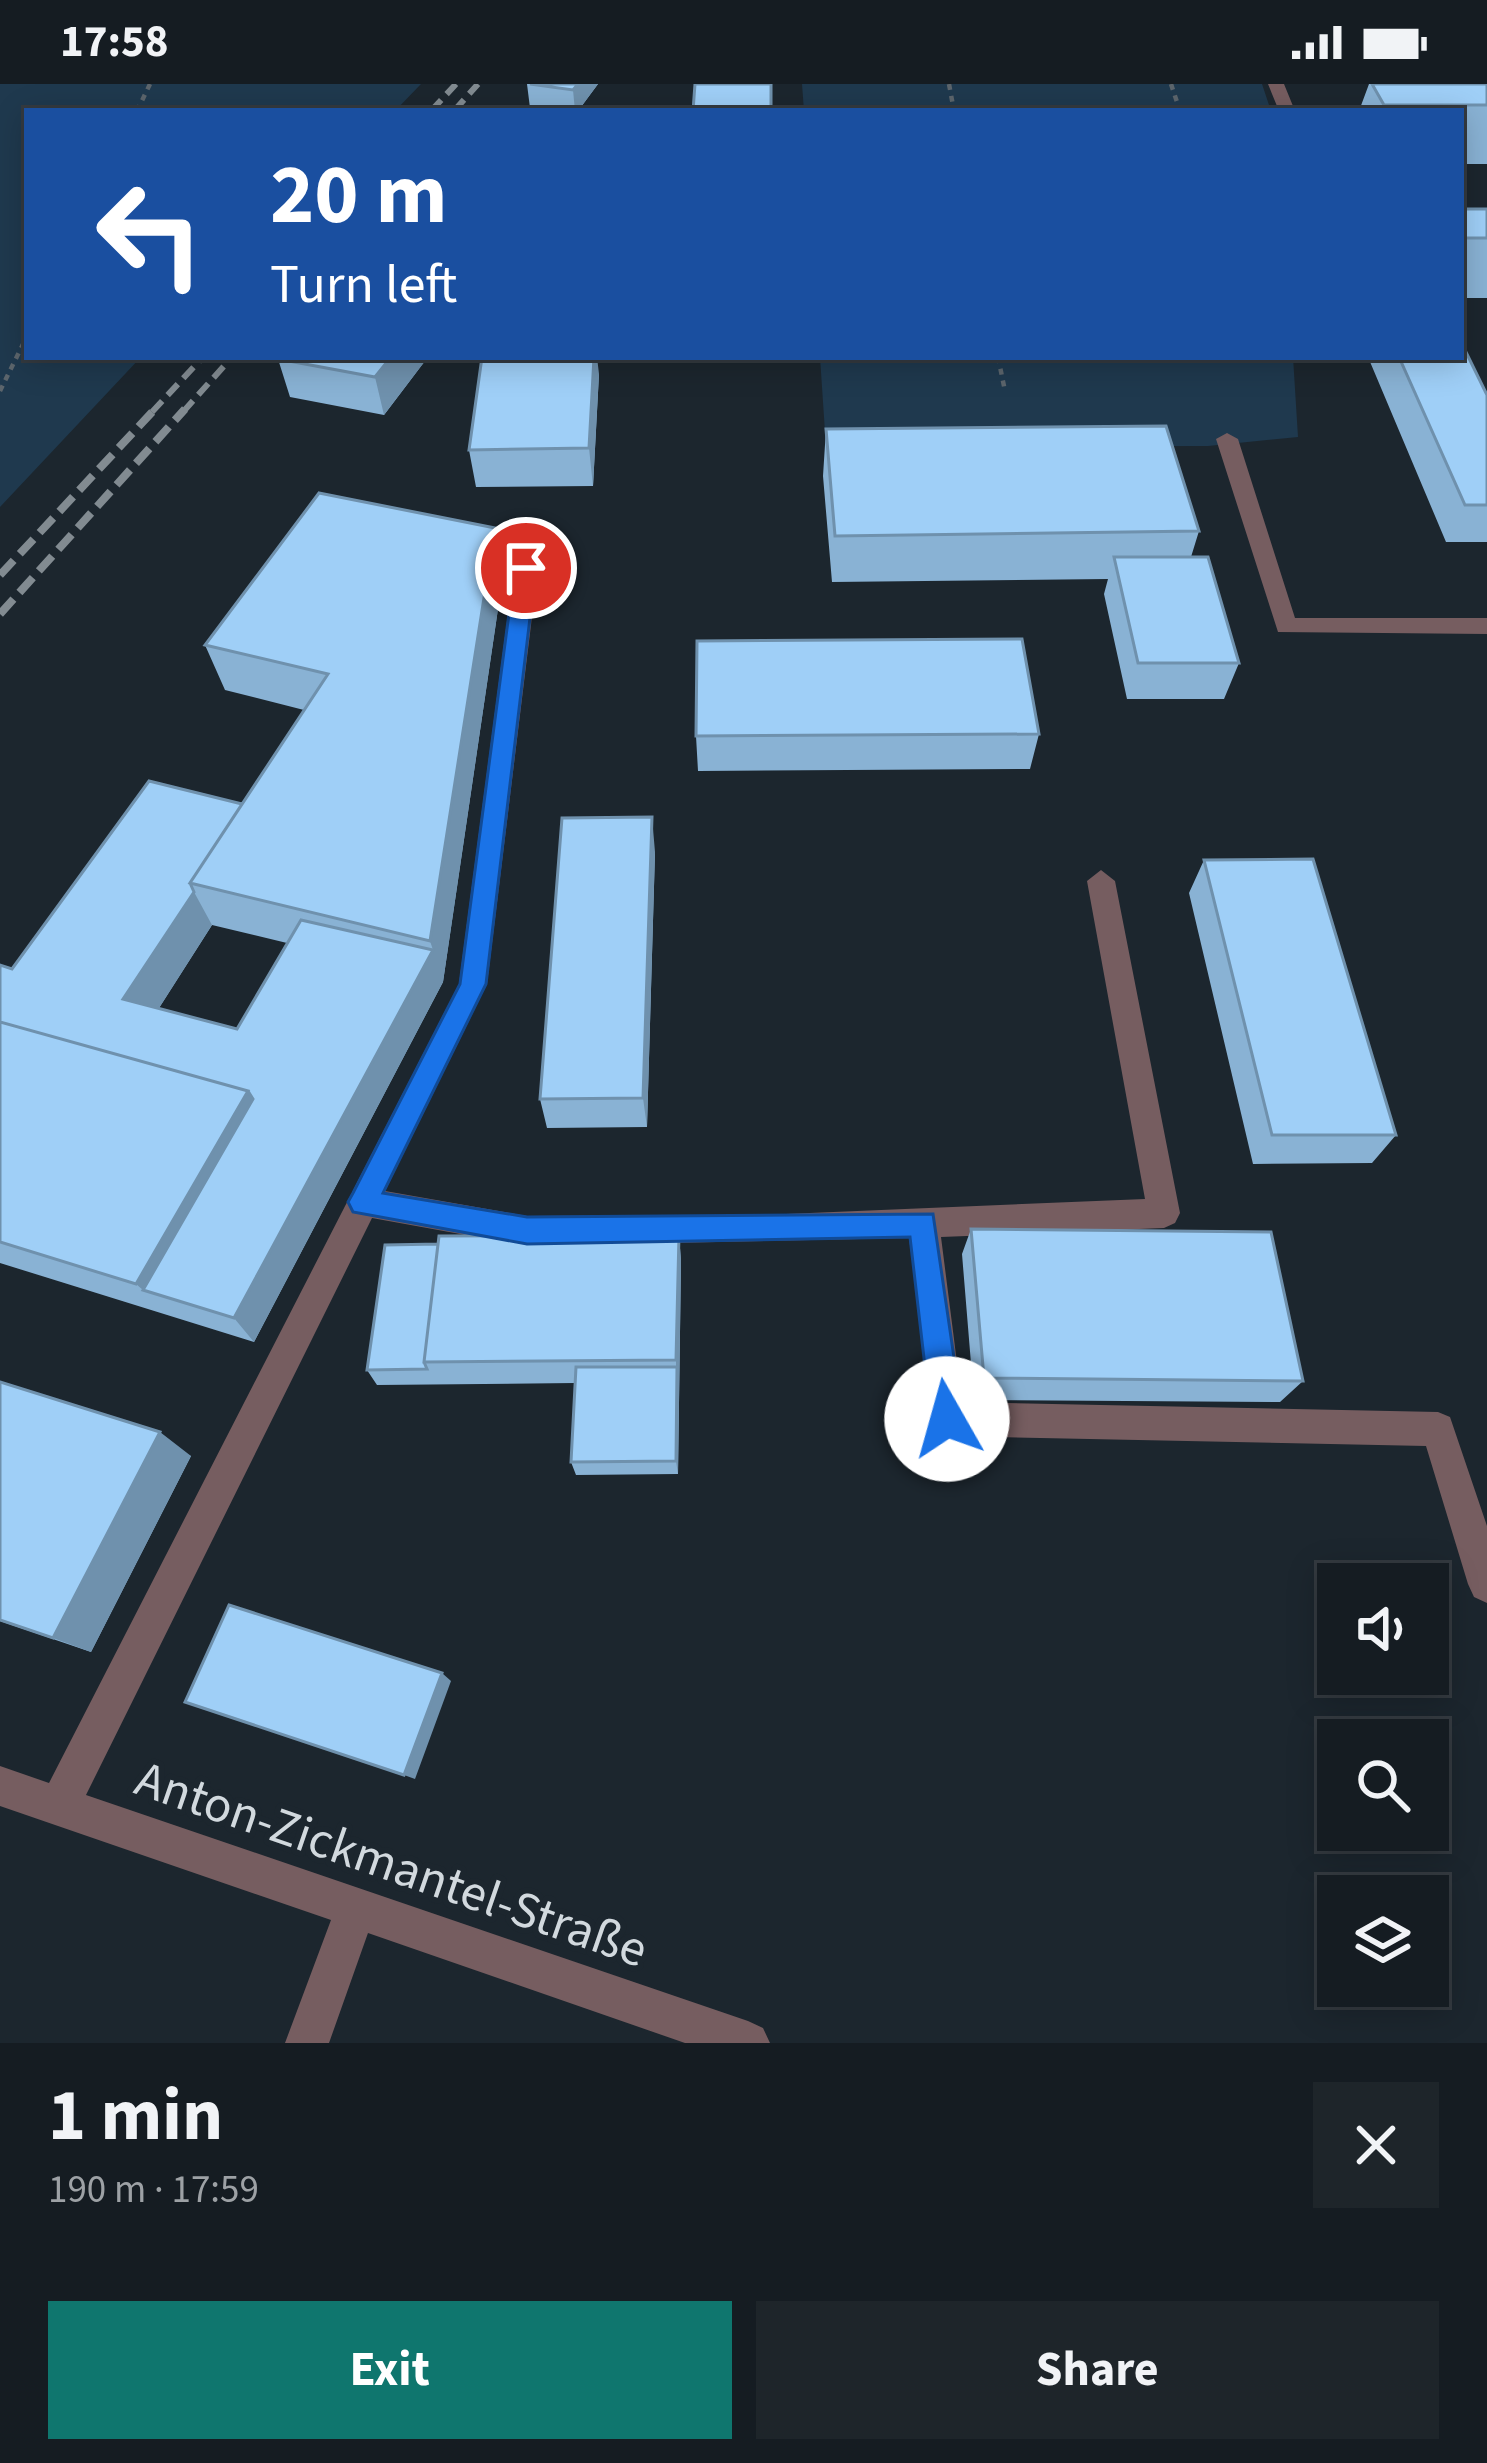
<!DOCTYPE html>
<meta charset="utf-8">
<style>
body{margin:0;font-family:"Source Sans 3",sans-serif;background:#1e252a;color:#f1f3f6;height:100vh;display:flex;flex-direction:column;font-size:45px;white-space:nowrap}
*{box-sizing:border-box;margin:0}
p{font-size:39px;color:#9da1a5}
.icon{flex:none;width:66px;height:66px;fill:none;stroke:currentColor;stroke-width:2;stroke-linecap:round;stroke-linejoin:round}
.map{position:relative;height:1959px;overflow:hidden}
.side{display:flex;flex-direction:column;background:#151c22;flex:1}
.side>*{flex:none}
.guide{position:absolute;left:24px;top:24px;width:1440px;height:252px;border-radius:0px;box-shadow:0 6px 30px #0003,0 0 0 3px #343a40;background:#1a4fa0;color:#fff;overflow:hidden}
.controls{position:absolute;left:1317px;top:1479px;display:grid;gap:24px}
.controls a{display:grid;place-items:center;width:132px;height:132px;border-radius:0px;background:#151c22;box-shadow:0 6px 30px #0003,0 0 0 3px #343a40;font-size:60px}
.pin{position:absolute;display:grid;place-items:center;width:102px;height:102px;color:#fff;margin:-51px;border:6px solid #fff;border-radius:50%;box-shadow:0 3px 12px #0007}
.me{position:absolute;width:132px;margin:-66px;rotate:353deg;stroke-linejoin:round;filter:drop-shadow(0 0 9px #0008)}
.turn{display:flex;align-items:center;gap:42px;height:252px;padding:0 48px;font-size:54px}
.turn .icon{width:156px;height:156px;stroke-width:2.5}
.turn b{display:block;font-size:84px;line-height:102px}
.round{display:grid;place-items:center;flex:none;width:126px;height:126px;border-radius:0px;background:#1e252a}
.head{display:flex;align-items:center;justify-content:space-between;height:204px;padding:0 48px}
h1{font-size:72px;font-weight:700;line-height:90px}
.cta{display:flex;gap:24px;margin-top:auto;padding:24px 48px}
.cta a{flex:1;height:138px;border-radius:0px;background:#0f766e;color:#fff;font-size:48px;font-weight:700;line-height:138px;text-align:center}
.cta a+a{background:#1e252a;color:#f1f3f6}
.status{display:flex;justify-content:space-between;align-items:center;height:84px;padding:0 60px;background:#151c22;direction:ltr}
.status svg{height:33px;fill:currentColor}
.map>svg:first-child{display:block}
.green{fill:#1f394e}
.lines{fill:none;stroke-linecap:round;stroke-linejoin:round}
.path{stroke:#5c656c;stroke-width:4.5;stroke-dasharray:6 6;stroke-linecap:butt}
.minor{fill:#765d60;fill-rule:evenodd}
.rail-far1{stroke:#828b91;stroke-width:6;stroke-dasharray:15 8;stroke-linecap:butt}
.rail{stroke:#828b91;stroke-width:8;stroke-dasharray:20 9;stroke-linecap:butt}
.wall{fill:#89b2d4;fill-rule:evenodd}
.shaded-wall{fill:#6f91ad}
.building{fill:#9fcff7;stroke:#6f91ad;stroke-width:3}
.route{fill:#1a73e8;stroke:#114b97;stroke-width:3}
.labels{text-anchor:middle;stroke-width:12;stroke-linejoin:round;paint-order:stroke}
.near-street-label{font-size:51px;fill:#d2d9de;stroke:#1c262e}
</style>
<div class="status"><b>17:58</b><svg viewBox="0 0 49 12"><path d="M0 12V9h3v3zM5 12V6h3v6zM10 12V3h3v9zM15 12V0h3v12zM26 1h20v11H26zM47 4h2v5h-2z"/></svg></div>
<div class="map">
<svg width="1487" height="1959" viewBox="0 0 1487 1959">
<rect width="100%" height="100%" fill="#1c262e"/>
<path class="green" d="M 0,0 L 421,0 L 395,27 L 27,27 L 27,273 L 141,273 L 0,423 Z
M 802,0 L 1262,0 L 1271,27 L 804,27 Z
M 820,273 L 1293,273 L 1298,353 L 1208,362 L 826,363 Z"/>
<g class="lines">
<path class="path" d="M 949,0 L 954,27
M 1171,0 L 1180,27
M 137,27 L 150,0
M 998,273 L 1005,307
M 0,307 L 27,252"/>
<path class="minor" d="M 1268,0 L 1284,0 L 1295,27 L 1279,27 Z
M 1227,349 L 1238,355 L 1295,534 L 1487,534 L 1487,550 L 1278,548 L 1216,355 Z
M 526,476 L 538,484 L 487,900 L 385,1107 L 527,1132 L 760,1131 L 1145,1115 L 1087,797 L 1101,786 L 1115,797 L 1180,1129 L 1175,1139 L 1164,1144 L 941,1153 L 962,1318 L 1438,1328 L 1450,1333 L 1487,1442 L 1487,1519 L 1474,1513 L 1468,1500 L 1426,1362 L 947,1352 L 935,1347 L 909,1154 L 527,1162 L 372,1134 L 86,1711 L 748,1937 L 763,1944 L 770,1959 L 685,1959 L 368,1849 L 329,1959 L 285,1959 L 331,1836 L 0,1722 L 0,1682 L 49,1699 L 459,900 L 514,484 Z"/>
<path class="rail-far1" d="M 431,27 L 456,0
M 454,27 L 478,0
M 152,328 L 203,273
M 183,328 L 232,273"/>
<path class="rail" d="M 0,491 L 155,325
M 0,530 L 185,325"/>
</g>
<path class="wall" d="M 527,0 L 598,0 L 578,27 L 548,27 L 530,24 Z
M 1369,0 L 1487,0 L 1487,80 L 1461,80 L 1461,27 L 1359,27 Z
M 1461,125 L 1487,125 L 1487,214 L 1461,214 Z
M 428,273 L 384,331 L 290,313 L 278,275 Z
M 1368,273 L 1461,273 L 1487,311 L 1487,458 L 1446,458 Z
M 599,290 L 593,402 L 476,403 L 469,366 Z
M 826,345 L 1199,447 L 1191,473 L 1239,579 L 1224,615 L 1127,615 L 1104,510 L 1108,495 L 832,498 L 823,392 Z
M 503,491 L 443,898 L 254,1258 L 0,1179 L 0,881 L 12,885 L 242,720 L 304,626 L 225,606 L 205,561 ZM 212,841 L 287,859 L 237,945 L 159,924 Z
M 1039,650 L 1030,685 L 698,687 L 696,652 Z
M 655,768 L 647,1043 L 547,1044 L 540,1015 Z
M 1204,776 L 1396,1051 L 1372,1079 L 1253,1080 L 1189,809 Z
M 971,1145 L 1303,1297 L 1280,1318 L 974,1316 L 962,1170 Z
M 679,1151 L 681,1177 L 678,1390 L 576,1391 L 571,1378 L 575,1299 L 377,1301 L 367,1286 Z
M 0,1298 L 191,1372 L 91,1568 L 0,1537 Z"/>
<path class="shaded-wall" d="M 578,0 L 598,0 L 578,27 L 575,27 L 573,6 Z
M 391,273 L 428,273 L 384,331 L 375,293 Z
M 594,273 L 597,273 L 599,290 L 593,402 L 589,364 Z
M 495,444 L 503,491 L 443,898 L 254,1258 L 234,1234 L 433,866 L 430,857 Z
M 652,733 L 655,768 L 647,1043 L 643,1014 Z
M 194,808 L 212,841 L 145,946 L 123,915 Z
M 248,1007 L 271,1044 L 143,1206 L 136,1200 Z
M 679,1151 L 681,1177 L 678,1390 L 676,1377 L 676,1276 Z
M 160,1348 L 191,1372 L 91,1568 L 53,1554 Z
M 442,1589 L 451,1597 L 415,1695 L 404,1691 Z"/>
<path class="building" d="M 530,0 L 578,0 L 573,6 Z
M 695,0 L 771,0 L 771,27 L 693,27 Z
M 1372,0 L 1487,0 L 1487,21 L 1384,21 Z
M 1461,125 L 1487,125 L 1487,154 L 1461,154 Z
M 1461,258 L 1487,311 L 1487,421 L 1465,421 L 1399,273 L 1461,273 Z
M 280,273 L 391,273 L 375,293 L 278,275 Z
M 482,273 L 594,273 L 589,364 L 469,366 Z
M 1166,342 L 1199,447 L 835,452 L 826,345 Z
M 319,409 L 495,444 L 430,857 L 190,799 L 328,590 L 205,561 Z
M 1114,473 L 1208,473 L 1239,579 L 1138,579 Z
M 1022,555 L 1039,650 L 696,652 L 697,557 Z
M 149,697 L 242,720 L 190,799 L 194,808 L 123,915 L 237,945 L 301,836 L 433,866 L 234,1234 L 143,1206 L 253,1015 L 248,1007 L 0,938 L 0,881 L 12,885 Z
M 652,733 L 643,1014 L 540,1015 L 562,734 Z
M 1313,775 L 1396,1051 L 1272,1051 L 1204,776 Z
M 0,938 L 248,1007 L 136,1200 L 0,1158 Z
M 971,1145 L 1271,1148 L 1303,1297 L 984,1294 Z
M 679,1151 L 676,1276 L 424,1278 L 439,1152 Z
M 438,1160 L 424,1278 L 427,1285 L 367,1286 L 385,1161 Z
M 576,1283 L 677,1283 L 676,1377 L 571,1378 Z
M 0,1298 L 160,1348 L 53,1554 L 0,1536 Z
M 229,1521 L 442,1589 L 404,1691 L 185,1618 Z"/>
<path class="route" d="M 526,477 L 536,484 L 486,900 L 383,1109 L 527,1133 L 933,1130 L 963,1335 L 958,1346 L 947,1351 L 936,1346 L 931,1335 L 910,1153 L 527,1160 L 353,1128 L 348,1118 L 353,1109 L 460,900 L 515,484 Z"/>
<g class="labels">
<g class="near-street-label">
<text transform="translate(392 1779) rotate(19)" y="18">Anton-Zickmantel-Straße</text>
</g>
</g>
</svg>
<div class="controls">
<a><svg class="icon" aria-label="sound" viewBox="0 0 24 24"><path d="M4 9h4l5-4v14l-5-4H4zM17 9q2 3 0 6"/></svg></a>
<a><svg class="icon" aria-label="search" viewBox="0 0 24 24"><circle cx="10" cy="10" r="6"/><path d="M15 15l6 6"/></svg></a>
<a><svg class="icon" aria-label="layers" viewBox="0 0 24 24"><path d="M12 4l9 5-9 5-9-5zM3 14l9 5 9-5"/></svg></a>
</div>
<div class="pin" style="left:526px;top:484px;background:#d93025"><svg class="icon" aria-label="arrive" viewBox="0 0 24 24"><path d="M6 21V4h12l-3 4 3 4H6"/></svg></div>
<svg class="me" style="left:947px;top:1335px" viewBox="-20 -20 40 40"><circle r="19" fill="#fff"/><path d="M0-13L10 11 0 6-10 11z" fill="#1a73e8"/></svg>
<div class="guide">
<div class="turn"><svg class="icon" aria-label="left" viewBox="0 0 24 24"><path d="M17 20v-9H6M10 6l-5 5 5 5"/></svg><div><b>20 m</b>Turn left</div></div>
</div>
</div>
<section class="side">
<div class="head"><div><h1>1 min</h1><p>190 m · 17:59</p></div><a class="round"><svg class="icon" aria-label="close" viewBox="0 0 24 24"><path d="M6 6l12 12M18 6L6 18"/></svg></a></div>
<div class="cta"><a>Exit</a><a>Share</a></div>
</section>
